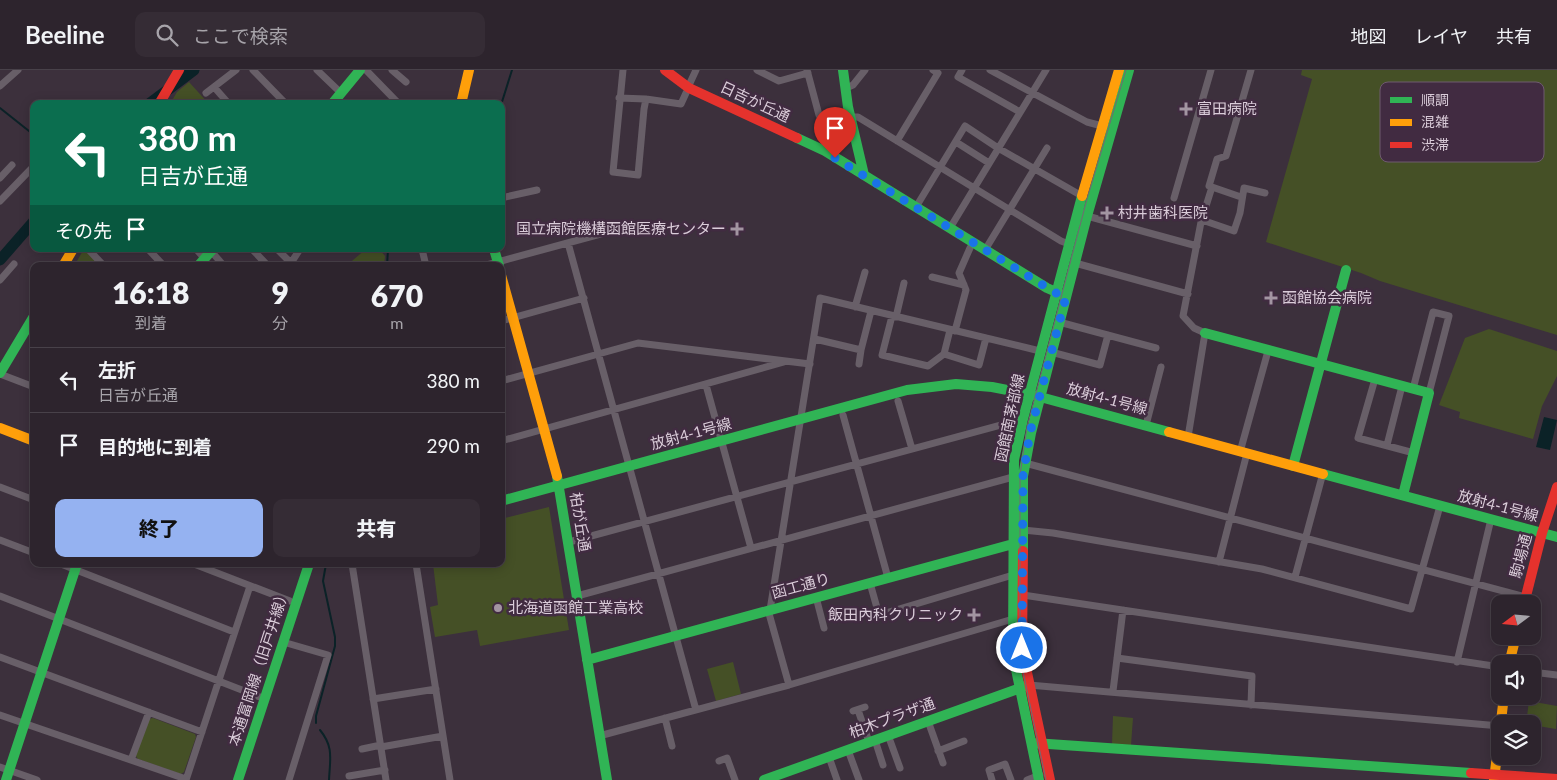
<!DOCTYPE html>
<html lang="ja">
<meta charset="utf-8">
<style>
body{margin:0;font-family:Lato,"Noto Sans JP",sans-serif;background:#352c35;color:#f1f3f6;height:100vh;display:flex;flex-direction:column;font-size:19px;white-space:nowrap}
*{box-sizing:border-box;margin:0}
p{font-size:16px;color:#a7a4aa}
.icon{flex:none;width:28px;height:28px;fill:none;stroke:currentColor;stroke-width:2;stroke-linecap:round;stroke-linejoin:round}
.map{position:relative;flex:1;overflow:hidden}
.sheet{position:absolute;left:30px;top:192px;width:475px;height:305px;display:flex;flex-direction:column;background:#2d242d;border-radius:10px;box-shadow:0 2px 12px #0003,0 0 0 1px #484149}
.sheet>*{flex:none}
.top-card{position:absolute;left:30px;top:30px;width:475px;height:152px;border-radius:10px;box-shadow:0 2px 12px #0003,0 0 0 1px #484149;background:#0b6e4f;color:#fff;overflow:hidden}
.needle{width:32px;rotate:254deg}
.buttons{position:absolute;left:1491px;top:525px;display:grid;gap:10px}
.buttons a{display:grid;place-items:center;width:50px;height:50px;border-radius:10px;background:#2d242d;box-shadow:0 2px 12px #0003,0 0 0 1px #484149;font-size:25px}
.pin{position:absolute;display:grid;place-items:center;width:42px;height:42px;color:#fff;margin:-51px -21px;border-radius:50% 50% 50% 0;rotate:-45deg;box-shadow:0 0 5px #0007}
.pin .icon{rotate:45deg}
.me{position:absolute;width:55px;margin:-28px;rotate:0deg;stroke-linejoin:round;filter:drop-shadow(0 0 4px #0008)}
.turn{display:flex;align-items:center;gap:18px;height:105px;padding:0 25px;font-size:22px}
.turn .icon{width:65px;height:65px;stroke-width:2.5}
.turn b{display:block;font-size:35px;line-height:42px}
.then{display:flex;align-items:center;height:48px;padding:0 25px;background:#0003;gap:10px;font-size:19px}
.eta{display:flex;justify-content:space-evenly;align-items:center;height:85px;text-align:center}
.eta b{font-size:30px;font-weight:800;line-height:35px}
.cta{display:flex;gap:10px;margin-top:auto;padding:10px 25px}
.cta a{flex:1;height:58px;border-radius:10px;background:#95b2f1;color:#111;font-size:20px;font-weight:800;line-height:58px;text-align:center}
.cta a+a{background:#352c35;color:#f1f3f6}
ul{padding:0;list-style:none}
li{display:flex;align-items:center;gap:15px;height:65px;padding:0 25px;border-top:1px solid #484149}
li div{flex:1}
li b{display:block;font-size:19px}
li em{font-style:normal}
header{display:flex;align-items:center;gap:30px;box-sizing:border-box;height:70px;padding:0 25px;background:#2d242d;border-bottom:1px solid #484149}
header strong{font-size:24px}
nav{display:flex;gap:28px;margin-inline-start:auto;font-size:18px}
.search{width:350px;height:45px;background:#352c35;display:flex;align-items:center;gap:12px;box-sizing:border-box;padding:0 18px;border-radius:10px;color:#a7a4aa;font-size:19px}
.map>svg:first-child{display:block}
.green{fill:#455026}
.water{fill:#0b2227}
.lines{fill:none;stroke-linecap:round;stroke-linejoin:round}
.stream{stroke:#0b2227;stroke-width:2}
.river{stroke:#0b2227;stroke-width:11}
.street{stroke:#685f68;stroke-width:7}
.fast{stroke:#30b455;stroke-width:10}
.slow{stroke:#ff9f0a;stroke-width:10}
.jam{stroke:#e5322d;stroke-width:10}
.tram{stroke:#726972;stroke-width:1}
.route{stroke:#1a73e8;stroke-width:9;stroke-dasharray:0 16.2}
.poi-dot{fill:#a395a2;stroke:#412b41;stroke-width:2}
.labels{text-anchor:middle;stroke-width:5;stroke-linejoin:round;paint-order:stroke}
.street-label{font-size:15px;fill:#daccd9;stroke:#412b41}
.poi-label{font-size:15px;fill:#daccd9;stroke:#412b41;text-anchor:start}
.key{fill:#412b41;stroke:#6f5b6f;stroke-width:1}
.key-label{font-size:14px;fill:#daccd9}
</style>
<header>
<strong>Beeline</strong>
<div class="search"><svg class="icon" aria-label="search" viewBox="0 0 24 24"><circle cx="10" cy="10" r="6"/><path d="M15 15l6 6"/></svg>ここで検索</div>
<nav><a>地図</a><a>レイヤ</a><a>共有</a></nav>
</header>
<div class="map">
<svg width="1557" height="710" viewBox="0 0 1557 710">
<rect width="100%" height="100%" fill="#3c303c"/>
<path class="green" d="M 1302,0 L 1557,0 L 1557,265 L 1380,211 L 1361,203 L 1266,172 L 1312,9 L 1301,5 Z
M 189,12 L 209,34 L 170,34 L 177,22 Z
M 84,179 L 95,190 L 88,196 L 74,196 Z
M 366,179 L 379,179 L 385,186 L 384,196 L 346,196 Z
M 1489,259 L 1557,281 L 1557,306 L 1542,336 L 1533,369 L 1459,348 L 1460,342 L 1439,335 L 1465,268 Z
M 549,437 L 569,560 L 480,576 L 477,560 L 435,567 L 430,537 L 438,535 L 433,494 L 501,494 L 501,449 Z
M 733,592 L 741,624 L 716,631 L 707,599 Z
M 1529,631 L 1557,636 L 1556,659 L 1526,654 Z
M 1113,646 L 1133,648 L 1131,675 L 1112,674 Z
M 153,648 L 195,664 L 196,667 L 184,702 L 181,704 L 138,689 L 135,685 L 149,649 Z"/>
<path class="water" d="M 1544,347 L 1557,350 L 1550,380 L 1536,377 Z"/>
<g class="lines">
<path class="stream" d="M 501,35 L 512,0
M 0,38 L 34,65
M 387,196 L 388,179
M 316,653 L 316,646 L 335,576 L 335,567 L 323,511 L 326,494
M 320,660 C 334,677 330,689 329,710"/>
<path class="river" d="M 149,34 L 194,0
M 0,190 L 34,151"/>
<path class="street" d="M 253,0 L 286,34
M 317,0 L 341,23
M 366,0 L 399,34
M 392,0 L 406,12
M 623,0 L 613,102 L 638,105 L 644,39 L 646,29
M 757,0 L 779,11 L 808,3
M 807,0 L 819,45 L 829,69 L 825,81
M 962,0 L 958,7 L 1020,42
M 990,0 L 1087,52 L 1106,57
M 690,13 L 696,0
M 0,16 L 18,0
M 214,17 L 229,34
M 846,18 L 853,15 L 865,0
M 206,23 L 236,0
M 619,28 L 646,29 L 681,34 L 686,23
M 851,47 L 858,47 L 1061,171 L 1069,174
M 897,71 L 938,3 L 933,0
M 956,72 L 989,93
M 0,108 L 12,95
M 1212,117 L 1241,127
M 501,128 L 537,120
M 1174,128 L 1211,0
M 0,131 L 31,99
M 916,137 L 965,56 L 998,78 L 1082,126
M 1087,146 L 1197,176
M 1202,150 L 1234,161 L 1240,143 L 1244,118 L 1265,123
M 950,158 L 1046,0
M 568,173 L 696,640
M 88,179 L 104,196
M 148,179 L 164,196
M 196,179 L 205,189
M 252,179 L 268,196
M 277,179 L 291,193 L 300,179
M 422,179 L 426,196
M 985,180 L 1047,78
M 211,181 L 224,196
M 1075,193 L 1188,224
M 483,196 L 619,159
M 932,207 L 964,215
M 0,210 L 14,194
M 855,237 L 865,202
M 892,246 L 882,285 L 928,296 L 944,284 L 950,260
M 896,247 L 904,213
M 501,251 L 584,228
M 1059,252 L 1156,278
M 955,261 L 966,220 L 959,203 L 970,178
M 815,269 L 861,280 L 871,241
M 1051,282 L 1100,295 L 1108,265
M 944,284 L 979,295 L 986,268
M 859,294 L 861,280
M 0,304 L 34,317
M 1375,309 L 1358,368 L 1414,383
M 501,311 L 638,273 L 810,294
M 706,315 L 751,478
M 1413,319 L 1433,242 L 1449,246 L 1429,323
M 898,331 L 912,379
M 843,345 L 888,508
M 1146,355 L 1161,297
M 1188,367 L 1205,263 L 1194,258 L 1183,246 L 1201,152 L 1212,117 L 1209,116 L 1217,89 L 1226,86 L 1251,0
M 501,371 L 784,292
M 1387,375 L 1402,316
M 1240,382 L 1268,281
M 1025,393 L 1526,527
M 0,417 L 34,430
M 1023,460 L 1053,463 L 1262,499 L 1411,539 L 1440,436
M 0,470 L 34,483
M 569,472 L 1023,349
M 1219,492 L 1247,383
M 61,494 L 234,562
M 194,494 L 290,531
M 352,494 L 386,710
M 416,494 L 450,710
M 1295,507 L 1323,403
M 870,513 L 879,545 L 1013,505
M 1023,525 L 1500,597
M 0,526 L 265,629
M 577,526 L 1013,407
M 816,527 L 824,558
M 768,540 L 789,615
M 770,540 L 820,228 L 1040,281
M 283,572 L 328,585 L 289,710
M 0,587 L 202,662
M 1117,588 L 1252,606 L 1251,635
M 1457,592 L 1491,449
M 1532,602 L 1557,605
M 1029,615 L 1500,656
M 1113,621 L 1123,540
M 373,629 L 436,619
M 858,640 L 869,672
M 853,641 L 865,637
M 0,645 L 186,709
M 665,648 L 672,676
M 928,651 L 943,693
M 888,665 L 900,698
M 599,666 L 789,615 L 1013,549
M 875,670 L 883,695
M 381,677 L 443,666
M 362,679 L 381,675
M 848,680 L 859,710
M 938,681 L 964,671
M 829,687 L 837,710
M 131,690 L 149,642
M 719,691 L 727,688 L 735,710
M 0,697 L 37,710
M 349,706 L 385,700
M 186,710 L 250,516
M 992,710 L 989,700 L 1005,694 L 1011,710
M 1027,710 L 1040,705"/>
<path class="fast" d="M 843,0 L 848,37 L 864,105
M 332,34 L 360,0
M 797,68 L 825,81 L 1047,218 L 1063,225
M 494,179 L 499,196
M 198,196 L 213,179
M 1205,263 L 1429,323 L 1403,425
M 0,303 L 34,246
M 1293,396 L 1346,200
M 1323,404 L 1557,467
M 557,406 L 607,710
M 501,431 L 907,320 L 956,314 L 992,317 L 1033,325 L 1169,362
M 1023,481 L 1023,406 L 1031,363 L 1087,146 L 1129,0
M 587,590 L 1013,474 L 1021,474
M 1034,673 L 1471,703
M 6,710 L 77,494
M 238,710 L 309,494
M 764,710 L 1026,616
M 1039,710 L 1013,585 L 1014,390 L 1023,349 L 1082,126"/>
<path class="slow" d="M 461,34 L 469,0
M 1082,126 L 1119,0
M 63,196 L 73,179
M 501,205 L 557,406
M 0,358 L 34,371
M 1169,362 L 1323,404
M 1509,594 L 1516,566
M 1494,710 L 1504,626"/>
<path class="jam" d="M 665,0 L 689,18 L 797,68
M 159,34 L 179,0
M 1023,481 L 1022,579 L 1050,710
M 1524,534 L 1542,463 L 1557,417
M 1471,703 L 1557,709"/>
<path class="tram" d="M 1046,710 L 1020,587 L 1020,405 L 1027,357 L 1087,129 L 1126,0"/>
</g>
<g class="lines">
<path class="route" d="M 835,88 L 1056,223 L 1066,227 L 1030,363 L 1023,406 L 1022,578"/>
</g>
<g class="poi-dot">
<path d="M1183.5 31.5h5v5h5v5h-5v5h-5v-5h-5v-5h5z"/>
<path d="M1104.5 135.5h5v5h5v5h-5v5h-5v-5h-5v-5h5z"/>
<path d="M734.5 151.5h5v5h5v5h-5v5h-5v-5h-5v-5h5z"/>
<path d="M1268.5 220.5h5v5h5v5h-5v5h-5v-5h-5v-5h5z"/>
<circle cx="498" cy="538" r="5"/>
<path d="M971.5 537.5h5v5h5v5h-5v5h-5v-5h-5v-5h5z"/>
</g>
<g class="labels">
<g class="street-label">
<text transform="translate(755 32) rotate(25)" y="5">日吉が丘通</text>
<text transform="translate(1107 329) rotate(15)" y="5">放射4-1号線</text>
<text transform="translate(1010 348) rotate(-78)" y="5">函館南茅部線</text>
<text transform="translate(691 364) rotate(-15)" y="5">放射4-1号線</text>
<text transform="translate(1498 436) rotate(15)" y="5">放射4-1号線</text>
<text transform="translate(580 452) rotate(81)" y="5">柏が丘通</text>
<text transform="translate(1521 486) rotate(-75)" y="5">駒場通</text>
<text transform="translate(801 516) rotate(-15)" y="5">函工通り</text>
<text transform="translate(259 597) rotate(-72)" y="5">本通富岡線（旧戸井線）</text>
<text transform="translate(892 648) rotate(-20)" y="5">柏木プラザ通</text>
</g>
<g class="poi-label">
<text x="1197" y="44">富田病院</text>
<text x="1118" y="148">村井歯科医院</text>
<text x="726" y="164" text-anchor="end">国立病院機構函館医療センター</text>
<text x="1282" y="233">函館協会病院</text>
<text x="508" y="543">北海道函館工業高校</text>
<text x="963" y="550" text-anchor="end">飯田內科クリニック</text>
</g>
</g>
<rect x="1380" y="12" width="164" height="80" rx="8" class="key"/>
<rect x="1390" y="27" width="22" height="6" fill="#30b455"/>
<rect x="1390" y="49" width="22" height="7" fill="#ff9f0a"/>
<rect x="1390" y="72" width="22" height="6" fill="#e5322d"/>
<g class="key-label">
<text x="1421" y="35">順調</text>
<text x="1421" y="57">混雑</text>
<text x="1421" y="80">渋滞</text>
</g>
</svg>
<div class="buttons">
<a><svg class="needle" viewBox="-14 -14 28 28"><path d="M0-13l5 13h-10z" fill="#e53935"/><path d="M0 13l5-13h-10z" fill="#a7a4aa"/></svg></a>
<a><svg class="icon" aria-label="sound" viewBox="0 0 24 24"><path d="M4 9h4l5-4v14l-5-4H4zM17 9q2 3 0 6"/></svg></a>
<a><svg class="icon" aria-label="layers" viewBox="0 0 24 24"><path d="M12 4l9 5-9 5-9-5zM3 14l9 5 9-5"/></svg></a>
</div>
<div class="pin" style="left:835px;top:88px;background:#d93025"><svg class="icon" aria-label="arrive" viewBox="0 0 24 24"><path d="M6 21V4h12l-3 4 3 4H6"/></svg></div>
<svg class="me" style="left:1022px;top:578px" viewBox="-20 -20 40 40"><circle r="17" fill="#1a73e8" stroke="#fff" stroke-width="3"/><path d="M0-11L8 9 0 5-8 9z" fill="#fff"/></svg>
<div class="top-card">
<div class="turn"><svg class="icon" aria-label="left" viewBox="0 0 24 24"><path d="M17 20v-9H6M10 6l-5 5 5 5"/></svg><div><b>380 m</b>日吉が丘通</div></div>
<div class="then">その先<svg class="icon" aria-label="arrive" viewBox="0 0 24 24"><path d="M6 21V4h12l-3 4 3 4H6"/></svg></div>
</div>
<section class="sheet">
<div class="eta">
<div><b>16:18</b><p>到着</p></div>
<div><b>9</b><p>分</p></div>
<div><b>670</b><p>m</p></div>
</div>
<ul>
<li><svg class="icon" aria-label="left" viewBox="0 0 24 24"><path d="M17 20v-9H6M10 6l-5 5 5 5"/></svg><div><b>左折</b><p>日吉が丘通</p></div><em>380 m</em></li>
<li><svg class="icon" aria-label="arrive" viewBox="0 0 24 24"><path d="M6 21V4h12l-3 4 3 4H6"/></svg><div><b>目的地に到着</b></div><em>290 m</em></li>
</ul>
<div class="cta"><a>終了</a><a>共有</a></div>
</section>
</div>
